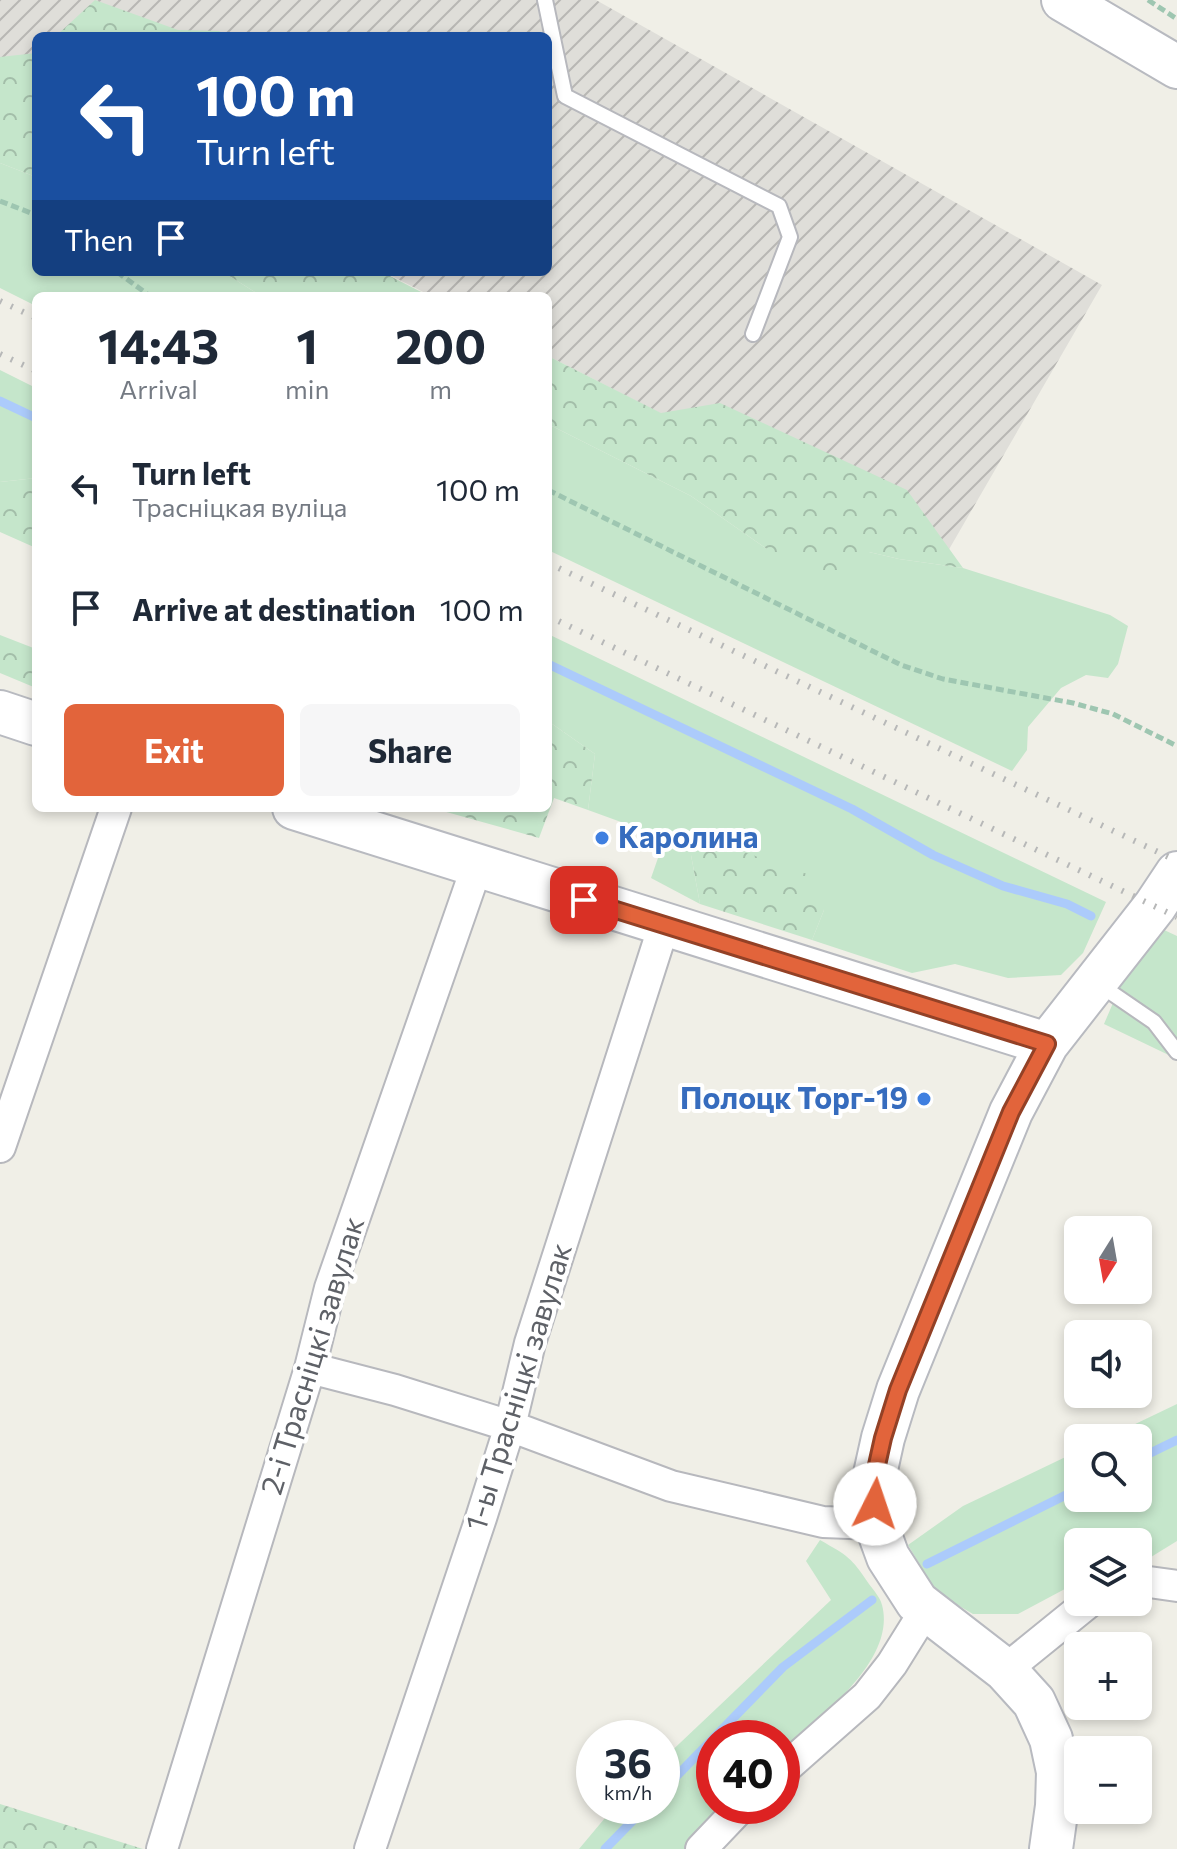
<!DOCTYPE html>
<meta charset="utf-8">
<style>
body{margin:0;font-family:Commissioner,sans-serif;background:#f6f6f7;color:#1f2937;height:100vh;display:flex;flex-direction:column;font-size:30px;white-space:nowrap}
*{box-sizing:border-box;margin:0}
p{font-size:26px;color:#747a83}
.icon{flex:none;width:44px;height:44px;fill:none;stroke:currentColor;stroke-width:2;stroke-linecap:round;stroke-linejoin:round}
.map{position:relative;flex:1;overflow:hidden}
.details{position:absolute;left:32px;top:292px;width:520px;height:520px;display:flex;flex-direction:column;background:#fff;border-radius:12px;box-shadow:0 4px 12px #0003}
.details>*{flex:none}
.banner{position:absolute;left:32px;top:32px;width:520px;height:244px;border-radius:12px;box-shadow:0 4px 12px #0003;background:#1a4fa0;color:#fff;overflow:hidden}
.needle{width:52px;rotate:191deg}
.fabs{position:absolute;left:1064px;top:1216px;display:grid;gap:16px}
.fabs a{display:grid;place-items:center;width:88px;height:88px;border-radius:12px;background:#fff;box-shadow:0 4px 12px #0003;font-size:40px}
.speed{position:absolute;left:576px;top:1720px;display:flex;gap:16px;font-size:40px;font-weight:700;text-align:center}
.speed>*{display:grid;place-content:center;width:104px;height:104px;border-radius:50%;background:#fff;box-shadow:0 4px 12px #0003;line-height:1}
.speed small{font-size:20px;font-weight:400}
.speed .limit{border:12px solid #d22;background:#fff;color:#111}
.pin{position:absolute;display:grid;place-items:center;width:68px;height:68px;color:#fff;margin:-34px;border-radius:16px;box-shadow:0 4px 12px #0006}
.me{position:absolute;width:88px;margin:-44px;rotate:4deg;stroke-linejoin:round;filter:drop-shadow(0 0 6px #0008)}
.turn{display:flex;align-items:center;gap:28px;height:168px;padding:0 32px;font-size:36px}
.turn .icon{width:104px;height:104px;stroke-width:2.5}
.turn b{display:block;font-size:56px;line-height:68px}
.then{display:flex;align-items:center;height:76px;padding:0 32px;background:#0003;gap:16px;font-size:30px}
.eta{display:flex;justify-content:space-evenly;align-items:center;height:136px;text-align:center}
.eta b{font-size:48px;font-weight:700;line-height:56px}
.button{display:flex;gap:16px;margin-top:auto;padding:16px 32px}
.button a{flex:1;height:92px;border-radius:12px;background:#e2643b;color:#fff;font-size:32px;font-weight:700;line-height:92px;text-align:center}
.button a+a{background:#f6f6f7;color:#1f2937}
ul{padding:0;list-style:none}
li{display:flex;align-items:center;gap:24px;height:120px;padding:0 32px}
li div{flex:1}
li b{display:block;font-size:30px}
li em{font-style:normal}
.map>svg:first-child{display:block}
.industrial{fill:url(#industrial-furrows)}
.green{fill:#c5e6cb}
.forest{fill:url(#forest-crowns)}
.lines{fill:none;stroke-linecap:round;stroke-linejoin:round}
.stream{stroke:#accbfb;stroke-width:9}
.lane-casing{stroke:#b7b8bd;stroke-width:18}
.street-casing{stroke:#b7b8bd;stroke-width:34}
.secondary-casing{stroke:#b8bac0;stroke-width:46}
.path{stroke:#9ec6b1;stroke-width:5;stroke-dasharray:8 4;stroke-linecap:butt}
.lane{stroke:#fff;stroke-width:14}
.street{stroke:#fff;stroke-width:30}
.secondary{stroke:#fff;stroke-width:42}
.rail{stroke:#b7b8b8;stroke-width:6;stroke-dasharray:2 10;stroke-linecap:butt}
.route-casing{stroke:#934126;stroke-width:20}
.route{stroke:#e2643b;stroke-width:14}
.shop-dot{fill:#3f7fe0;stroke:#fff;stroke-width:3}
.labels{text-anchor:middle;stroke-width:8;stroke-linejoin:round;paint-order:stroke}
.shop-label{font-size:30px;font-weight:bold;fill:#366cbe;stroke:#fff;text-anchor:start}
.street-label{font-size:30px;fill:#5e6167;stroke:#fff}
</style>
<div class="map">
<svg width="1177" height="1849" viewBox="0 0 1177 1849">
<defs>
<pattern id="industrial-furrows" width="10" height="10" patternUnits="userSpaceOnUse" patternTransform="scale(2)"><rect width="10" height="10" fill="#dfded9"/><path d="M-1 1l2-2M0 10L10 0M9 11l2-2" fill="none" stroke="#b8b7b4"/></pattern>
<pattern id="forest-crowns" width="20" height="18" patternUnits="userSpaceOnUse" patternTransform="scale(2)"><rect width="20" height="18" fill="#c5e6cb"/><path d="M2 6a3 3 0 1 1 6 0M12 15a3 3 0 1 1 6 0" fill="none" stroke="#a3bea9"/></pattern>
</defs>
<rect width="100%" height="100%" fill="#f0efe7"/>
<path class="industrial" d="M 0,0 L 596,0 L 1102,285 L 944,558 L 548,356 L 548,296 L 431,296 L 384,272 L 548,272 L 548,36 L 36,36 L 36,94 L 0,76 Z"/>
<path class="green" d="M 0,163 L 36,177 L 36,272 L 223,272 L 261,296 L 36,296 L 36,306 L 0,288 Z
M 0,370 L 36,388 L 36,478 L 0,482 Z
M 548,424 L 691,496 L 767,549 L 869,552 L 899,559 L 963,568 L 1110,615 L 1128,626 L 1118,664 L 1108,678 L 1086,675 L 1061,688 L 1028,727 L 1027,750 L 1012,771 L 548,550 Z
M 548,634 L 1106,902 L 1083,953 L 1061,975 L 1008,978 L 955,964 L 912,973 L 812,940 L 824,910 L 691,855 L 700,904 L 651,878 L 665,838 L 588,810 L 595,754 L 548,721 Z
M 1162,929 L 1177,936 L 1177,1059 L 1104,1024 L 1122,982 Z
M 1177,1404 L 1177,1541 L 1138,1565 L 1138,1542 L 1078,1542 L 1078,1582 L 1018,1614 L 973,1614 L 937,1593 L 908,1545 L 963,1506 L 1078,1451 L 1078,1498 L 1138,1498 L 1138,1438 L 1106,1438 Z
M 820,1540 C 848,1556 851,1557 869,1584 C 874,1591 880,1597 882,1605 C 897,1661 818,1718 782,1751 L 782,1738 L 714,1738 L 714,1806 L 723,1806 L 684,1849 L 579,1849 L 615,1806 L 662,1806 L 662,1760 L 831,1600 L 806,1561 Z"/>
<path class="forest" d="M 95,0 L 178,30 L 219,31 L 227,36 L 56,36 Z
M 36,53 L 36,177 L 0,163 L 0,57 Z
M 223,272 L 382,272 L 429,296 L 261,296 Z
M 548,356 L 661,413 L 720,403 L 907,490 L 963,568 L 899,559 L 869,552 L 832,576 L 767,549 L 691,496 L 548,424 Z
M 36,478 L 36,548 L 0,532 L 0,482 Z
M 0,635 L 36,649 L 36,688 L 0,673 Z
M 548,721 L 595,754 L 588,810 L 554,798 L 539,838 L 432,808 L 548,808 Z
M 724,845 L 810,875 L 824,910 L 812,940 L 700,904 L 691,855 Z
M 0,1804 L 143,1849 L 0,1849 Z"/>
<g class="lines">
<path class="stream" d="M 0,401 L 36,418
M 548,664 L 852,809 L 933,855 L 1003,886 L 1067,904 L 1091,916
M 1138,1459 L 1177,1440
M 927,1564 L 1078,1489
M 662,1791 L 783,1667 L 872,1600
M 605,1849 L 647,1806"/>
<defs>
<path id="lane" d="M 545,0 L 565,96 L 779,206 L 790,237 L 753,334
M 1100,985 L 1154,1022 L 1177,1052"/>
<path id="street" d="M 0,1147 L 116,808
M 310,1368 L 395,1390 L 510,1426 L 671,1486 L 823,1522 L 876,1524
M 1138,1585 L 1149,1582 L 1177,1586
M 1005,1670 L 1089,1602
M 782,1771 L 867,1696 L 892,1664 L 925,1611
M 162,1849 L 310,1368 L 330,1288 L 477,866
M 370,1849 L 481,1518 L 510,1426 L 530,1343 L 664,925
M 701,1849 L 742,1806"/>
<path id="secondary" d="M 1063,0 L 1177,67
M 0,712 L 36,724
M 294,808 L 1047,1044
M 1051,1849 L 1057,1806 L 1058,1772 L 1051,1739 L 1034,1702 L 1005,1670 L 917,1602 L 888,1557 L 876,1524 L 873,1483 L 883,1438 L 898,1390 L 1011,1112 L 1047,1044 L 1155,906 L 1177,873"/>
</defs>
<use href="#lane" class="lane-casing"/>
<use href="#street" class="street-casing"/>
<use href="#secondary" class="secondary-casing"/>
<path class="path" d="M 1148,0 L 1177,19
M 0,201 L 36,215
M 117,272 L 150,296
M 548,490 L 901,665 L 943,679 L 1073,703 L 1113,714 L 1177,746"/>
<use href="#lane" class="lane"/>
<use href="#street" class="street"/>
<use href="#secondary" class="secondary"/>
<path class="rail" d="M 0,301 L 36,318
M 0,354 L 36,371
M 548,563 L 1177,861
M 548,616 L 1177,917"/>
</g>
<g class="lines">
<defs>
<path id="route" d="M 584,900 L 1047,1044 L 1011,1112 L 898,1390 L 883,1438 L 873,1483 L 875,1504"/>
</defs>
<use href="#route" class="route-casing"/>
<use href="#route" class="route"/>
</g>
<g class="shop-dot">
<circle cx="602" cy="838" r="8"/>
<circle cx="924" cy="1099" r="8"/>
</g>
<g class="labels">
<g class="shop-label">
<text x="618" y="848">Каролина</text>
<text x="908" y="1109" text-anchor="end">Полоцк Торг-19</text>
</g>
<g class="street-label">
<text transform="translate(313 1356) rotate(-73)" y="10">2-і Трасніцкі завулак</text>
<text transform="translate(519 1387) rotate(-73)" y="10">1-ы Трасніцкі завулак</text>
</g>
</g>
</svg>
<div class="fabs">
<a><svg class="needle" viewBox="-14 -14 28 28"><path d="M0-13l5 13h-10z" fill="#e53935"/><path d="M0 13l5-13h-10z" fill="#747a83"/></svg></a>
<a><svg class="icon" aria-label="sound" viewBox="0 0 24 24"><path d="M4 9h4l5-4v14l-5-4H4zM17 9q2 3 0 6"/></svg></a>
<a><svg class="icon" aria-label="search" viewBox="0 0 24 24"><circle cx="10" cy="10" r="6"/><path d="M15 15l6 6"/></svg></a>
<a><svg class="icon" aria-label="layers" viewBox="0 0 24 24"><path d="M12 4l9 5-9 5-9-5zM3 14l9 5 9-5"/></svg></a>
<a>+</a>
<a>−</a>
</div>
<div class="speed"><div>36<small>km/h</small></div><div class="limit">40</div></div>
<div class="pin" style="left:584px;top:900px;background:#d93025"><svg class="icon" aria-label="arrive" viewBox="0 0 24 24"><path d="M6 21V4h12l-3 4 3 4H6"/></svg></div>
<svg class="me" style="left:875px;top:1504px" viewBox="-20 -20 40 40"><circle r="19" fill="#fff"/><path d="M0-13L10 11 0 6-10 11z" fill="#e2643b"/></svg>
<div class="banner">
<div class="turn"><svg class="icon" aria-label="left" viewBox="0 0 24 24"><path d="M17 20v-9H6M10 6l-5 5 5 5"/></svg><div><b>100 m</b>Turn left</div></div>
<div class="then">Then<svg class="icon" aria-label="arrive" viewBox="0 0 24 24"><path d="M6 21V4h12l-3 4 3 4H6"/></svg></div>
</div>
<section class="details">
<div class="eta">
<div><b>14:43</b><p>Arrival</p></div>
<div><b>1</b><p>min</p></div>
<div><b>200</b><p>m</p></div>
</div>
<ul>
<li><svg class="icon" aria-label="left" viewBox="0 0 24 24"><path d="M17 20v-9H6M10 6l-5 5 5 5"/></svg><div><b>Turn left</b><p>Трасніцкая вуліца</p></div><em>100 m</em></li>
<li><svg class="icon" aria-label="arrive" viewBox="0 0 24 24"><path d="M6 21V4h12l-3 4 3 4H6"/></svg><div><b>Arrive at destination</b></div><em>100 m</em></li>
</ul>
<div class="button"><a>Exit</a><a>Share</a></div>
</section>
</div>
